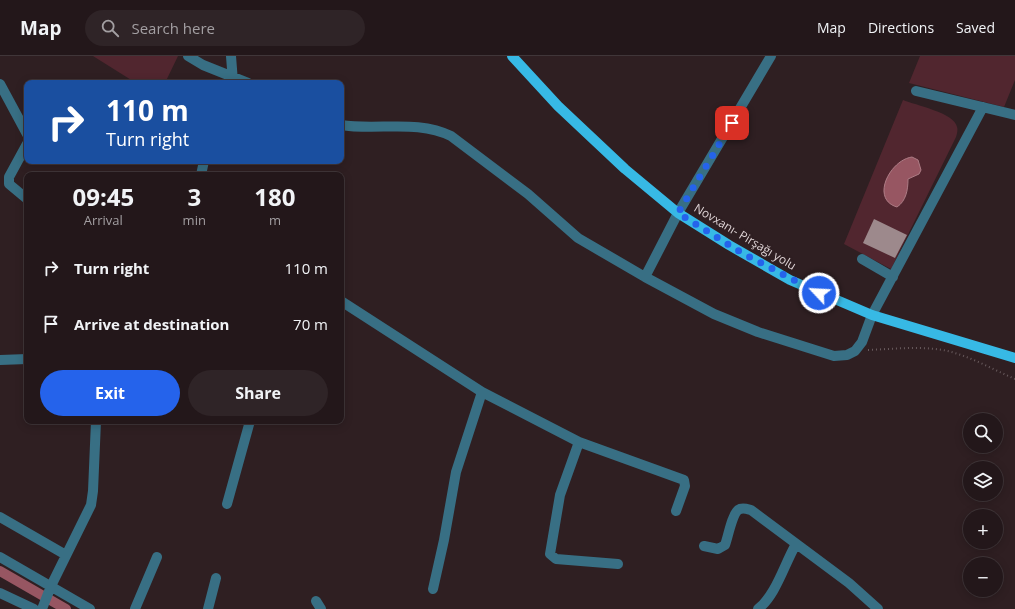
<!DOCTYPE html>
<meta charset="utf-8">
<style>
body{margin:0;font-family:"Open Sans",sans-serif;background:#2f2427;color:#f1f3f6;height:100vh;display:flex;flex-direction:column;font-size:15px;white-space:nowrap}
*{box-sizing:border-box;margin:0}
p{font-size:13px;color:#a39fa2}
.icon{flex:none;width:22px;height:22px;fill:none;stroke:currentColor;stroke-width:2;stroke-linecap:round;stroke-linejoin:round}
.map{position:relative;flex:1;overflow:hidden}
.panel{position:absolute;left:24px;top:116px;width:320px;height:252px;display:flex;flex-direction:column;background:#23171a;border-radius:8px;box-shadow:0 2px 10px #0003,0 0 0 1px #403639}
.panel>*{flex:none}
.hud{position:absolute;left:24px;top:24px;width:320px;height:84px;border-radius:8px;box-shadow:0 2px 10px #0003,0 0 0 1px #403639;background:#1a4fa0;color:#fff;overflow:hidden}
.tools{position:absolute;left:963px;top:357px;display:grid;gap:8px}
.tools a{display:grid;place-items:center;width:40px;height:40px;border-radius:50%;background:#23171a;box-shadow:0 2px 10px #0003,0 0 0 1px #403639;font-size:20px}
.pin{position:absolute;display:grid;place-items:center;width:34px;height:34px;color:#fff;margin:-17px;border-radius:8px;box-shadow:0 2px 6px #0006}
.me{position:absolute;width:44px;margin:-22px;rotate:295deg;stroke-linejoin:round;filter:drop-shadow(0 0 3px #0008)}
.turn{display:flex;align-items:center;gap:14px;height:84px;padding:0 16px;font-size:18px}
.turn .icon{width:52px;height:52px;stroke-width:2.5}
.turn b{display:block;font-size:28px;line-height:34px}
.eta{display:flex;justify-content:space-evenly;align-items:center;height:68px;text-align:center}
.eta b{font-size:24px;font-weight:700;line-height:28px}
.button{display:flex;gap:8px;margin-top:auto;padding:8px 16px}
.button a{flex:1;height:46px;border-radius:24px;background:#2563eb;color:#fff;font-size:16px;font-weight:700;line-height:46px;text-align:center}
.button a+a{background:#2f2427;color:#f1f3f6}
ul{padding:0;list-style:none}
li{display:flex;align-items:center;gap:12px;height:56px;padding:0 16px}
li div{flex:1}
li b{display:block;font-size:15px}
li em{font-style:normal}
header{display:flex;align-items:center;gap:24px;box-sizing:border-box;height:56px;padding:0 20px;background:#23171a;border-bottom:1px solid #403639}
header strong{font-size:19px}
nav{display:flex;gap:22px;margin-inline-start:auto;font-size:14px}
.search{width:280px;height:36px;background:#2f2427;display:flex;align-items:center;gap:10px;box-sizing:border-box;padding:0 14px;border-radius:22px;color:#a39fa2;font-size:15px}
.map>svg:first-child{display:block}
.green{fill:#51262f}
.water{fill:#975662;stroke:#ad7c85}
.lines{fill:none;stroke-linecap:round;stroke-linejoin:round}
.canal{stroke:#975662;stroke-width:10}
.building{fill:#9d898c}
.path{stroke:#685a5d;stroke-width:2;stroke-dasharray:1 3;stroke-linecap:butt}
.minor{stroke:#386f84;stroke-width:10}
.major{stroke:#37b9e5;stroke-width:10}
.route{stroke:#2563eb;stroke-width:7;stroke-dasharray:0 12.6}
.labels{text-anchor:middle;stroke-width:4;stroke-linejoin:round;paint-order:stroke}
.street-label{font-size:12px;fill:#dfd4d6;stroke:#2f1f22}
</style>
<header>
<strong>Map</strong>
<div class="search"><svg class="icon" aria-label="search" viewBox="0 0 24 24"><circle cx="10" cy="10" r="6"/><path d="M15 15l6 6"/></svg>Search here</div>
<nav><a>Map</a><a>Directions</a><a>Saved</a></nav>
</header>
<div class="map">
<svg width="1015" height="553" viewBox="0 0 1015 553">
<rect width="100%" height="100%" fill="#2f1f22"/>
<path class="green" d="M 93,0 L 178,0 L 165,27 L 136,27 Z
M 920,0 L 1015,0 L 1015,24 L 1004,51 L 909,27 Z
M 903,44 C 915,49 955,57 957,71 C 958,74 957,78 956,81 L 891,213 L 844,188 Z"/>
<path class="water" d="M 912,101 L 918,104 L 921,114 L 919,118 L 908,123 C 908,134 906,145 897,151 C 870,143 890,104 912,101 Z"/>
<g class="lines">
<path class="canal" d="M 0,515 L 66,553"/>
</g>
<path class="building" d="M 874,163 L 907,179 L 895,202 L 863,187 Z"/>
<g class="lines">
<path class="path" d="M 868,294 C 893,293 918,290 943,294 C 968,299 992,313 1015,323"/>
<path class="minor" d="M 188,0 L 203,9 L 248,27
M 231,0 L 233,26
M 0,28 L 27,78
M 916,35 L 1015,59
M 341,69 C 377,75 417,63 451,80 L 528,138 L 578,182 L 645,221 L 714,258 L 758,276 L 834,300 L 847,299 L 855,295 L 862,286 L 872,259 L 983,51
M 27,88 L 9,121 L 9,128 L 27,143
M 201,119 L 204,105
M 862,203 L 893,221
M 645,221 L 678,157 L 771,0
M 341,245 L 482,336 L 579,386 L 684,424 L 685,430 L 676,455
M 0,304 L 27,303
M 579,386 L 560,439 L 550,498 L 556,503 L 618,508
M 227,448 L 250,365
M 0,461 L 66,499
M 704,490 L 718,493 L 725,489 C 728,481 732,459 738,454 C 742,451 747,453 751,454 L 849,527 L 878,553
M 0,501 L 90,553
M 433,533 L 444,484 L 456,416 L 482,336
M 0,537 L 34,553
M 316,545 L 321,553
M 42,553 L 51,530 L 91,449 L 93,435 L 96,365
M 135,553 L 157,501
M 208,553 L 216,522
M 758,553 C 776,539 784,509 796,488"/>
<path class="major" d="M 512,0 L 558,50 L 625,113 L 678,157 L 729,189 L 790,224 L 872,259 L 1015,302"/>
</g>
<g class="lines">
<path class="route" d="M 732,67 L 678,157 L 742,197 L 819,237"/>
</g>
<g class="labels">
<g class="street-label">
<text transform="translate(745 181) rotate(31)" y="4">Novxanı- Pirşağı yolu</text>
</g>
</g>
</svg>
<div class="tools">
<a><svg class="icon" aria-label="search" viewBox="0 0 24 24"><circle cx="10" cy="10" r="6"/><path d="M15 15l6 6"/></svg></a>
<a><svg class="icon" aria-label="layers" viewBox="0 0 24 24"><path d="M12 4l9 5-9 5-9-5zM3 14l9 5 9-5"/></svg></a>
<a>+</a>
<a>−</a>
</div>
<div class="pin" style="left:732px;top:67px;background:#d93025"><svg class="icon" aria-label="arrive" viewBox="0 0 24 24"><path d="M6 21V4h12l-3 4 3 4H6"/></svg></div>
<svg class="me" style="left:819px;top:237px" viewBox="-20 -20 40 40"><circle r="17" fill="#2563eb" stroke="#fff" stroke-width="3"/><path d="M0-11L8 9 0 5-8 9z" fill="#fff"/></svg>
<div class="hud">
<div class="turn"><svg class="icon" aria-label="right" viewBox="0 0 24 24"><path d="M7 20v-9h11M14 6l5 5-5 5"/></svg><div><b>110 m</b>Turn right</div></div>
</div>
<section class="panel">
<div class="eta">
<div><b>09:45</b><p>Arrival</p></div>
<div><b>3</b><p>min</p></div>
<div><b>180</b><p>m</p></div>
</div>
<ul>
<li><svg class="icon" aria-label="right" viewBox="0 0 24 24"><path d="M7 20v-9h11M14 6l5 5-5 5"/></svg><div><b>Turn right</b></div><em>110 m</em></li>
<li><svg class="icon" aria-label="arrive" viewBox="0 0 24 24"><path d="M6 21V4h12l-3 4 3 4H6"/></svg><div><b>Arrive at destination</b></div><em>70 m</em></li>
</ul>
<div class="button"><a>Exit</a><a>Share</a></div>
</section>
</div>
